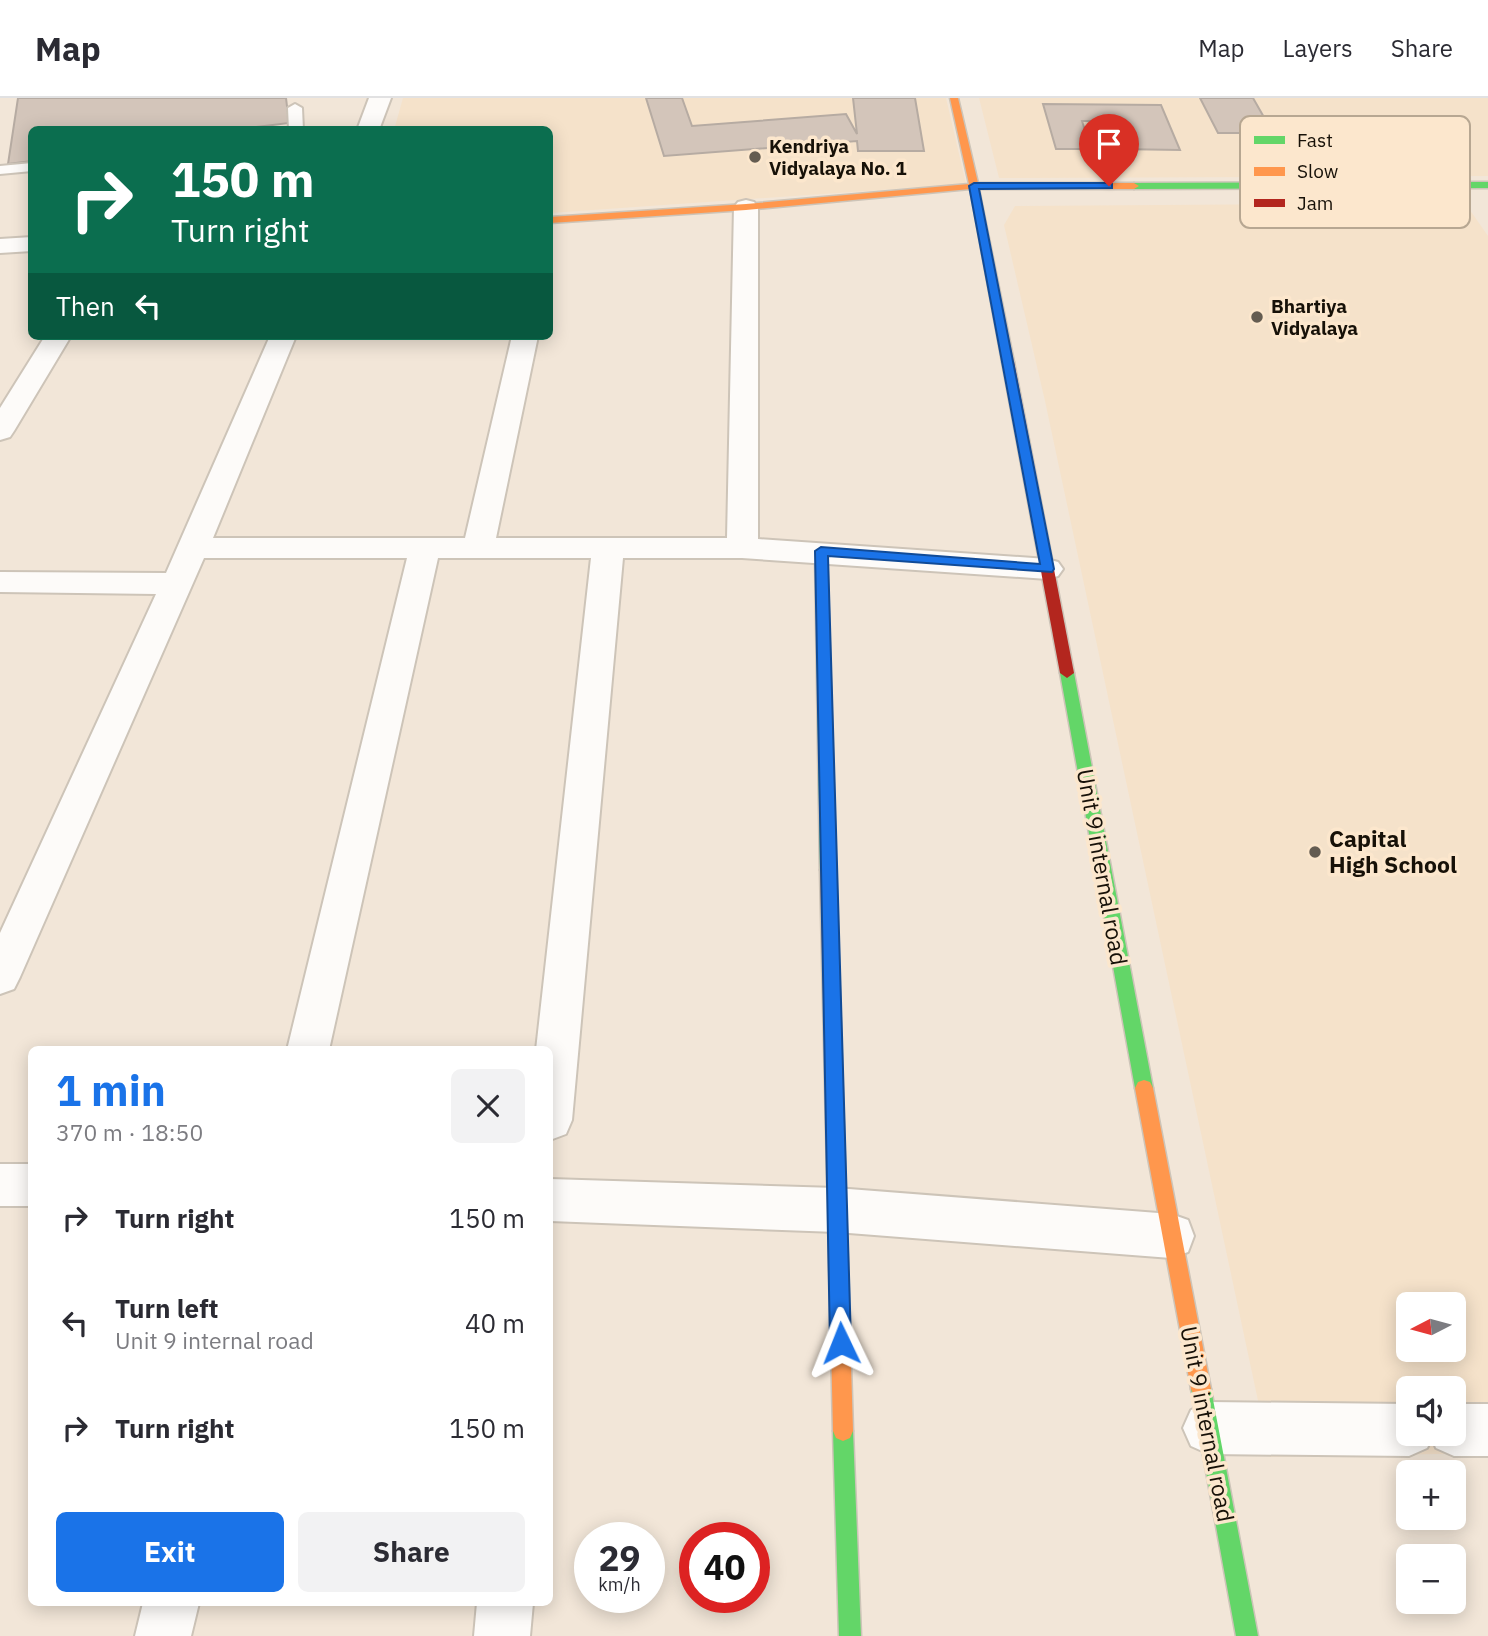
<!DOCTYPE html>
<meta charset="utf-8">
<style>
body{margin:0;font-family:"IBM Plex Sans",sans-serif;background:#f2f2f3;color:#2b2b33;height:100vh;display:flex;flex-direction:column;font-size:26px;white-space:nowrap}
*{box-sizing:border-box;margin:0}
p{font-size:23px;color:#7c7c81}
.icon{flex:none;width:38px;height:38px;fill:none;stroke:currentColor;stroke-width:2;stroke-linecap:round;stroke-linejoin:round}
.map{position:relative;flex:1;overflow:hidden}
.drawer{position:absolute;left:28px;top:948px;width:525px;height:560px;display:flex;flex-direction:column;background:#fff;border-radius:10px;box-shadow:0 4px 18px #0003}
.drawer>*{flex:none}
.banner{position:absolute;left:28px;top:28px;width:525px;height:214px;border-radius:10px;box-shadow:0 4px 18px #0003;background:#0b6e4f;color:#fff;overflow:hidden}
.needle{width:46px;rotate:264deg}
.controls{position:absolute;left:1396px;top:1194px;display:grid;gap:14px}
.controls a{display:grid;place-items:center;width:70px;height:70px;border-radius:10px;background:#fff;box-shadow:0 4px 18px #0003;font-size:35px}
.speed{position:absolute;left:574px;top:1424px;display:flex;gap:14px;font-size:35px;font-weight:700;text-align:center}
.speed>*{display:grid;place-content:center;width:91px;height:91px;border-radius:50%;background:#fff;box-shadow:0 4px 18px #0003;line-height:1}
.speed small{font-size:18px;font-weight:400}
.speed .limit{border:10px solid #d22;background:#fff;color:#111}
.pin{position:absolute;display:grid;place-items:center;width:60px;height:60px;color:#fff;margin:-72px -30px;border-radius:50% 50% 50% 0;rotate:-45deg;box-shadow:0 0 7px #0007}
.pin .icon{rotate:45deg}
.me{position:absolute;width:77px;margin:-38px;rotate:358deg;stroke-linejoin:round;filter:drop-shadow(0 0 5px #0008)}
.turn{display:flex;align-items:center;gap:24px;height:147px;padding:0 28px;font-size:32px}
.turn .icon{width:91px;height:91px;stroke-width:2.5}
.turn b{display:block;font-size:49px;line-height:60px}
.then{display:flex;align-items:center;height:66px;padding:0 28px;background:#0003;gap:14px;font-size:26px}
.round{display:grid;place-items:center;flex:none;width:74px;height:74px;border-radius:10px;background:#f2f2f3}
.head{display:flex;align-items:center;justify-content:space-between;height:119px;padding:0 28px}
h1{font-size:42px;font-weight:700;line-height:52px;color:#1a73e8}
.button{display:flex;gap:14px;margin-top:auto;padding:14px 28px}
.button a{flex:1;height:80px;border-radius:10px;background:#1a73e8;color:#fff;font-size:28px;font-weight:700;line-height:80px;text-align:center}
.button a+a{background:#f2f2f3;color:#2b2b33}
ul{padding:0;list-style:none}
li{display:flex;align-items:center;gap:21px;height:105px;padding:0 28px}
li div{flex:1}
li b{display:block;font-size:26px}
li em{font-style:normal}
header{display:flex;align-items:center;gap:42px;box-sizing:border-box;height:98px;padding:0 35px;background:#fff;border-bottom:2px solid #e1e1e2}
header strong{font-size:33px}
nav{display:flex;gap:38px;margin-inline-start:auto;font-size:24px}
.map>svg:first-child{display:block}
.built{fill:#f5e2ca;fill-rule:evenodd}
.building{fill:#d3c5ba;stroke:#b6aba2;stroke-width:2}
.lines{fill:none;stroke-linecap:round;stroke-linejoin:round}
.lane-casing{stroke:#cdc4b8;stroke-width:4}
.street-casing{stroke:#cdc4b8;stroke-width:4}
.fast-casing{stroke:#cdc4b8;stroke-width:3}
.slow-casing{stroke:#cdc4b8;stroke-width:3}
.jam-casing{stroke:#cdc4b8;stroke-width:3}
.lane{fill:#fdfbf9;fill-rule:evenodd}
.street{fill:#fdfbf9;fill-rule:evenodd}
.fast{fill:#63d668;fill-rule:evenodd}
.slow{fill:#ff974d;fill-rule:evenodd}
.jam{fill:#b3261e;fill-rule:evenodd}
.route{fill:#1a73e8;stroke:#114b97;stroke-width:2}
.poi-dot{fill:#645c51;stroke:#fce7cd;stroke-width:2.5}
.labels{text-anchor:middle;stroke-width:7;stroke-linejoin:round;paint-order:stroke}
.far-poi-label{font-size:19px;font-weight:bold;fill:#171108;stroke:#fce7cd;text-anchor:start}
.poi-label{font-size:23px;font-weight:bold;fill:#171108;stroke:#fce7cd;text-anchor:start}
.street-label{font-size:23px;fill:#171108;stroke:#fce7cd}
.key{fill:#fce7cd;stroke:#b7a792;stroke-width:2}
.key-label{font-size:19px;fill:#171108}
</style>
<header>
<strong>Map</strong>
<nav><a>Map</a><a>Layers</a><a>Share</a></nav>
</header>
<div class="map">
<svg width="1488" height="1538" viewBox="0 0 1488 1538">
<rect width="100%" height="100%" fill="#f2e6d8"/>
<path class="built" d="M 403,0 L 946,0 L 966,86 L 550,115 L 550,32 L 394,32 Z
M 979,0 L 1488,0 L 1488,78 L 999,80 Z
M 1465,105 L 1488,138 L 1488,1355 L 1270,1359 L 1045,303 L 1004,127 L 1015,108 ZM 1409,1206 L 1454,1206 L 1454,1251 L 1409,1251 ZM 1409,1290 L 1454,1290 L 1454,1335 L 1409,1335 Z"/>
<path class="building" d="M 18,0 L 286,0 L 289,25 L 233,32 L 32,32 L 32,63 L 8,66 Z
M 646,0 L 682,0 L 692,28 L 846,16 L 857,36 L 853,0 L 915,0 L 924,53 L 858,53 L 857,43 L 664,58 Z
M 1200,0 L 1253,0 L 1273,35 L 1218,35 Z
M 1043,6 L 1161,7 L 1180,52 L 1117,51 L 1108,23 L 1082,23 L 1091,51 L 1056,51 Z"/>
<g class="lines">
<defs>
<path id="lane" d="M 295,6 L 302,10 L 303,32 L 289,32 L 288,10 Z
M 32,65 L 32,73 L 0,76 L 0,68 Z"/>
<path id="street" d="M 369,0 L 391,0 L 379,32 L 357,32 Z
M 746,102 L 754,104 L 758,109 L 758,441 L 1047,461 L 1058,464 L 1063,471 L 1058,478 L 1047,481 L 742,460 L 623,460 L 572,1022 L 566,1036 L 550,1042 L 550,952 L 536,952 L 591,460 L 438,460 L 329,952 L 287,952 L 407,460 L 204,460 L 20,879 L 14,891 L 0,896 L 0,835 L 156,496 L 0,494 L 0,474 L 166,475 L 270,238 L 296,238 L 213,440 L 465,440 L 512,238 L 538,238 L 496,440 L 727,440 L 734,109 L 738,104 Z
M 32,139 L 32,153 L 0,155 L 0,141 Z
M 45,238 L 71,238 L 14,333 L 10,339 L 0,342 L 0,310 Z
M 0,1066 L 32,1066 L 32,1108 L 0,1108 Z
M 550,1081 L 836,1090 L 1171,1116 L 1188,1122 L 1194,1138 L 1188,1154 L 1171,1160 L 836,1134 L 550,1123 Z
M 1209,1304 L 1409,1306 L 1409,1335 L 1454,1335 L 1454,1306 L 1488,1306 L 1488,1358 L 1454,1358 L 1436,1350 L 1432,1340 L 1427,1350 L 1409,1358 L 1209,1356 L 1191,1348 L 1183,1330 L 1191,1312 Z
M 143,1505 L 199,1505 L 191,1538 L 135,1538 Z
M 477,1505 L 533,1505 L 530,1538 L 474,1538 Z"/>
<path id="fast" d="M 1488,84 L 1488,90 L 1134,91 L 1129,88 L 1134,85 Z
M 821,450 L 827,454 L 836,772 L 834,776 L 822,776 L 820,772 L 815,454 Z
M 1067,570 L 1074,575 L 1153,990 L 1150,996 L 1144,998 L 1138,996 L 1135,990 L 1060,575 Z
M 1201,1281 L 1208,1284 L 1211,1291 L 1258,1538 L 1236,1538 L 1191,1291 L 1194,1284 Z
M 843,1323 L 850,1326 L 853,1333 L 861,1538 L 839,1538 L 833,1333 L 836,1326 Z"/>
<path id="slow" d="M 950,0 L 958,0 L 978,85 L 1134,85 L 1139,88 L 1134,91 L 979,91 L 1014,264 L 1012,266 L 1002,264 L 970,91 L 746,112 L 550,125 L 550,119 L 746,106 L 969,86 Z
M 828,766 L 834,768 L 836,772 L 853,1333 L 850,1340 L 843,1343 L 836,1340 L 833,1333 L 820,772 L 822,768 Z
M 1144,982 L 1150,984 L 1153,990 L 1211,1291 L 1208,1298 L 1201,1301 L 1194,1298 L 1191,1291 L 1135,990 L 1138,984 Z"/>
<path id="jam" d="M 1008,261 L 1014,264 L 1074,575 L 1067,580 L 1060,575 L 1002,264 Z"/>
</defs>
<use href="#lane" class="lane-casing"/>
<use href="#street" class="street-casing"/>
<use href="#fast" class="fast-casing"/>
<use href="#slow" class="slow-casing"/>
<use href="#jam" class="jam-casing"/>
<use href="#lane" class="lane"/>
<use href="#street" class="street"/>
<use href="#fast" class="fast"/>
<use href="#slow" class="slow"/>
<use href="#jam" class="jam"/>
</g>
<path class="route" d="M 1109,85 L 1112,86 L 1112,90 L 979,91 L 1054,471 L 1052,474 L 828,458 L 851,1245 L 848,1252 L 841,1255 L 833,1252 L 830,1245 L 815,453 L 821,449 L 1040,466 L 969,88 L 974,85 Z"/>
<g class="poi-dot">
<circle cx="755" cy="59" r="7"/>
<circle cx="1257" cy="219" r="7"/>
<circle cx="1315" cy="754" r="7"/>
</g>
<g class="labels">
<g class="far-poi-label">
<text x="769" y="55">Kendriya<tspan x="769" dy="22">Vidyalaya No. 1</tspan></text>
<text x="1271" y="215">Bhartiya<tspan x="1271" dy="22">Vidyalaya</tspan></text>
</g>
<g class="poi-label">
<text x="1329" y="749">Capital<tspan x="1329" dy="26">High School</tspan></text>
</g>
<g class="street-label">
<text transform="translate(1102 769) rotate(80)" y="8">Unit 9 internal road</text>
<text transform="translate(1207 1326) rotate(79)" y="8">Unit 9 internal road</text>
</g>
</g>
<rect x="1240" y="18" width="230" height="112" rx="10" class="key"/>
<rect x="1254" y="38" width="31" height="8" fill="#63d668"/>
<rect x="1254" y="69" width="31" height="9" fill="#ff974d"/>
<rect x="1254" y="101" width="31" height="8" fill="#b3261e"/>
<g class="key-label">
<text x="1297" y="49">Fast</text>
<text x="1297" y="80">Slow</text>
<text x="1297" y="112">Jam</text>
</g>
</svg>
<div class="controls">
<a><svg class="needle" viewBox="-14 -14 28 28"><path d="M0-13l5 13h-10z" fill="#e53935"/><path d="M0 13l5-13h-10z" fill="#7c7c81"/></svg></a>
<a><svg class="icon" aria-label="sound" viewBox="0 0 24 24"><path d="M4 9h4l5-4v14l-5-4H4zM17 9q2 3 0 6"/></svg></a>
<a>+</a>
<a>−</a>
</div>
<div class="speed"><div>29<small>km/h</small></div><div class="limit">40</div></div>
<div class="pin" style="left:1109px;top:88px;background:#d93025"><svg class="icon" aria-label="arrive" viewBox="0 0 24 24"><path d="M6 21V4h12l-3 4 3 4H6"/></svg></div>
<svg class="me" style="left:841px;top:1245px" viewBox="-20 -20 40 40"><path d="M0-17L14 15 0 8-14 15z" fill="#1a73e8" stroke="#fff" stroke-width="4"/></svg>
<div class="banner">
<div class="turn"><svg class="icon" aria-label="right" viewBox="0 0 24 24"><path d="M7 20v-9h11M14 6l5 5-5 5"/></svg><div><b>150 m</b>Turn right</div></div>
<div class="then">Then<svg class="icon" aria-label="left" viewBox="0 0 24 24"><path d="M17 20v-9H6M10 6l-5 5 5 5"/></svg></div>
</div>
<section class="drawer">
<div class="head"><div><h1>1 min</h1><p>370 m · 18:50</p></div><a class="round"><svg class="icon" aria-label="close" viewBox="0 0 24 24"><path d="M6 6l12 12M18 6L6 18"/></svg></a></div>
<ul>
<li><svg class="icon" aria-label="right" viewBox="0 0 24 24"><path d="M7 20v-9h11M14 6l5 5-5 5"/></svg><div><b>Turn right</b></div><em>150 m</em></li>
<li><svg class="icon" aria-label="left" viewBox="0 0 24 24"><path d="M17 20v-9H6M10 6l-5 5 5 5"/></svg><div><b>Turn left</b><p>Unit 9 internal road</p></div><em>40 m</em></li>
<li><svg class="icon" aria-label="right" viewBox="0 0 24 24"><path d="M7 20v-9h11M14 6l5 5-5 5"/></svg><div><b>Turn right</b></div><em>150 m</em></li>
</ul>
<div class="button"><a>Exit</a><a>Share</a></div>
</section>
</div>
